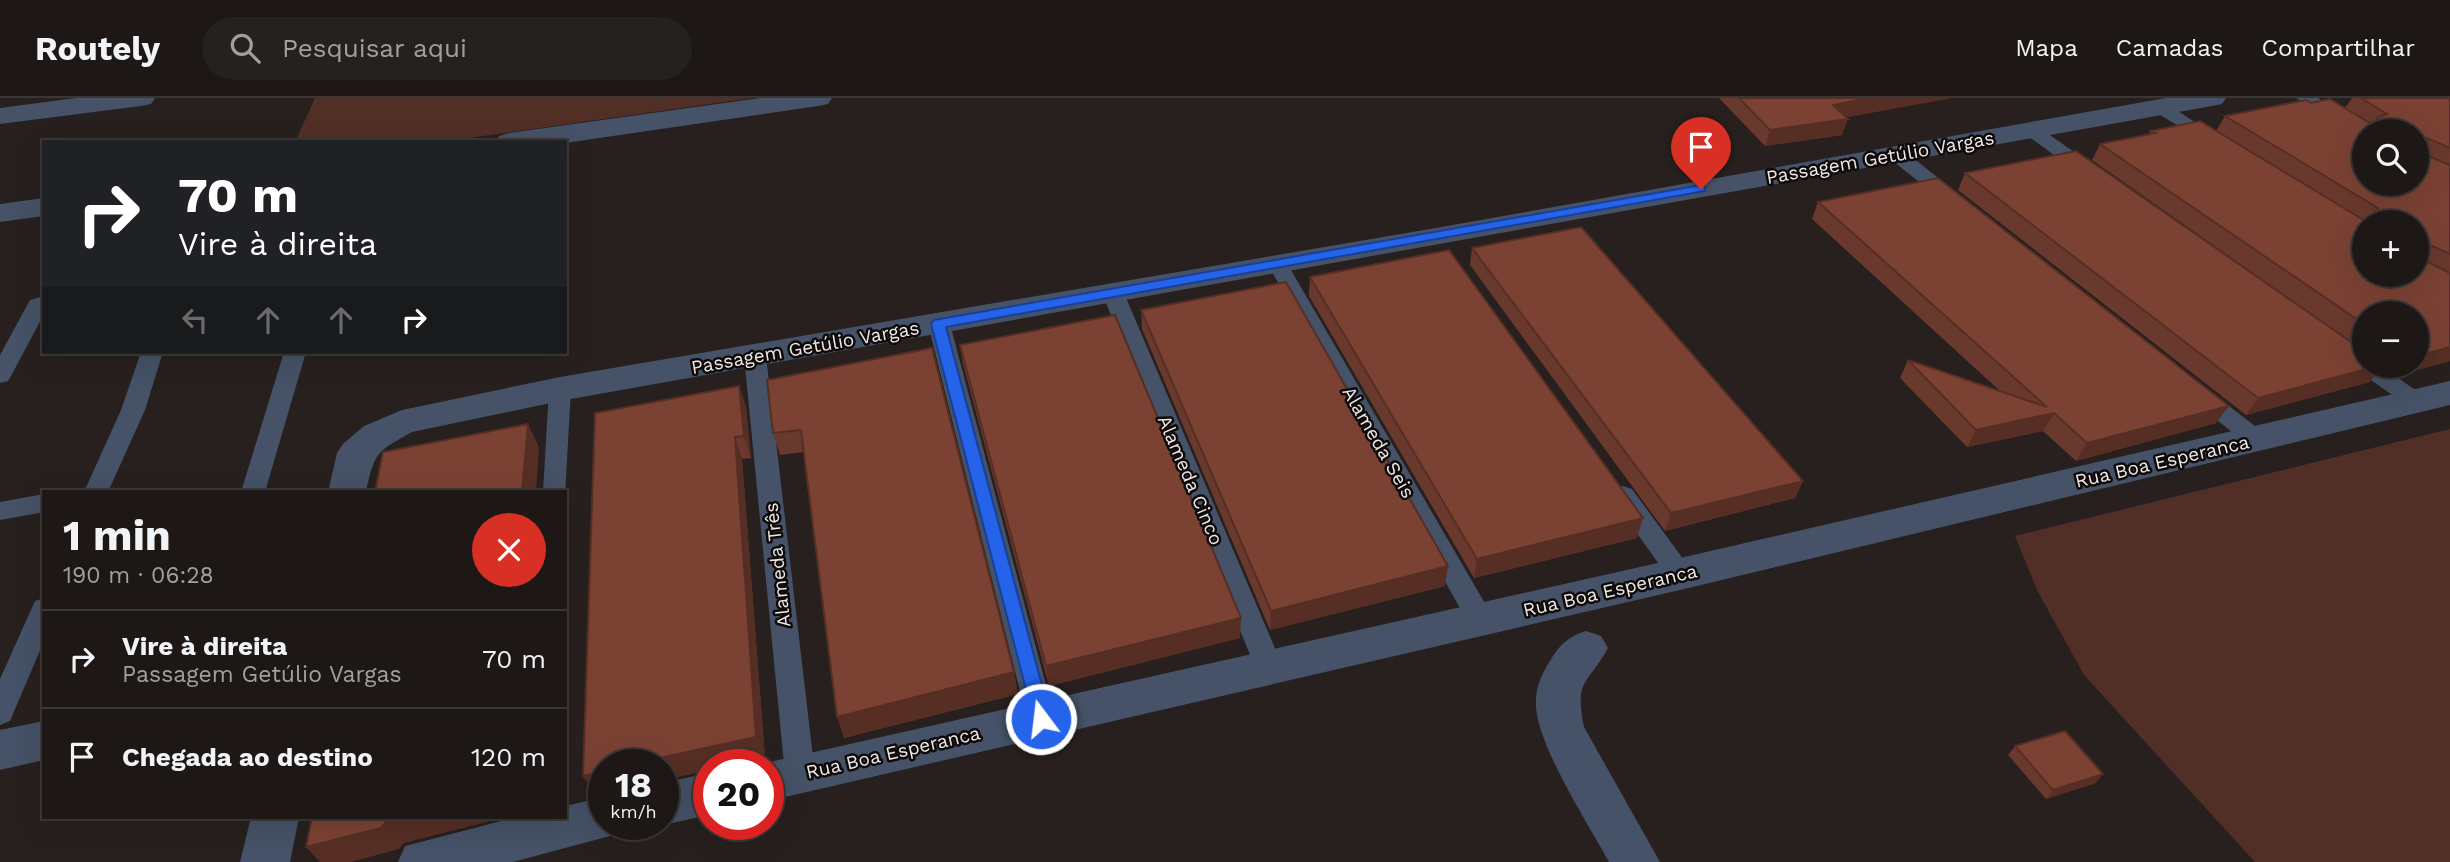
<!DOCTYPE html>
<html lang="pt">
<meta charset="utf-8">
<style>
body{margin:0;font-family:"Work Sans",sans-serif;background:#25211f;color:#f1f3f6;height:100vh;display:flex;flex-direction:column;font-size:26px;white-space:nowrap}
*{box-sizing:border-box;margin:0}
p{font-size:23px;color:#a0a0a1}
.icon{flex:none;width:38px;height:38px;fill:none;stroke:currentColor;stroke-width:2;stroke-linecap:round;stroke-linejoin:round}
.map{position:relative;flex:1;overflow:hidden}
.panel{position:absolute;left:42px;top:392px;width:525px;height:329px;display:flex;flex-direction:column;background:#1d1816;border-radius:0px;box-shadow:0 7px 28px #0002,0 0 0 2px #3b3735}
.panel>*{flex:none}
.hud{position:absolute;left:42px;top:42px;width:525px;height:214px;border-radius:0px;box-shadow:0 7px 28px #0002,0 0 0 2px #3b3735;background:#202124;color:#fff;overflow:hidden}
.tools{position:absolute;left:2352px;top:21px;display:grid;gap:14px}
.tools a{display:grid;place-items:center;width:77px;height:77px;border-radius:50%;background:#1d1816;box-shadow:0 7px 28px #0002,0 0 0 2px #3b3735;font-size:35px}
.speed{position:absolute;left:588px;top:651px;display:flex;gap:14px;font-size:35px;font-weight:700;text-align:center}
.speed>*{display:grid;place-content:center;width:91px;height:91px;border-radius:50%;background:#1d1816;box-shadow:0 7px 28px #0002,0 0 0 2px #3b3735;line-height:1}
.speed small{font-size:18px;font-weight:400}
.speed .limit{border:10px solid #d22;background:#fff;color:#111}
.pin{position:absolute;display:grid;place-items:center;width:60px;height:60px;color:#fff;margin:-72px -30px;border-radius:50% 50% 50% 0;rotate:-45deg;box-shadow:0 0 7px #0007}
.pin .icon{rotate:45deg}
.me{position:absolute;width:77px;margin:-38px;rotate:345deg;stroke-linejoin:round;filter:drop-shadow(0 0 5px #0008)}
.turn{display:flex;align-items:center;gap:24px;height:147px;padding:0 21px;font-size:32px}
.turn .icon{width:91px;height:91px;stroke-width:2.5}
.turn b{display:block;font-size:49px;line-height:60px}
.lanes{display:flex;align-items:center;height:66px;padding:0 21px;background:#0003;justify-content:center;gap:35px;direction:ltr}
.lanes .off{opacity:.35}
.round{display:grid;place-items:center;flex:none;width:74px;height:74px;border-radius:37px;background:#25211f}
.head{display:flex;align-items:center;justify-content:space-between;height:119px;padding:0 21px}
h1{font-size:42px;font-weight:700;line-height:52px}
ul{padding:0;list-style:none}
li{display:flex;align-items:center;gap:21px;height:98px;padding:0 21px;border-top:2px solid #3b3735}
li div{flex:1}
li b{display:block;font-size:26px}
li em{font-style:normal}
header{display:flex;align-items:center;gap:42px;box-sizing:border-box;height:98px;padding:0 35px;background:#1d1816;border-bottom:2px solid #3b3735}
header strong{font-size:33px}
nav{display:flex;gap:38px;margin-inline-start:auto;font-size:24px}
.search{width:490px;height:63px;background:#25211f;display:flex;align-items:center;gap:18px;box-sizing:border-box;padding:0 24px;border-radius:38px;color:#a0a0a1;font-size:26px}
.map>svg:first-child{display:block}
.green{fill:#512f27}
.lines{fill:none;stroke-linecap:round;stroke-linejoin:round}
.lane{fill:#455267;fill-rule:evenodd}
.street{fill:#455267;fill-rule:evenodd}
.wall{fill:#6a392d;fill-rule:evenodd}
.shaded-wall{fill:#562e24}
.building{fill:#7b4234;stroke:#562e24;stroke-width:2;fill-rule:evenodd}
.route{fill:#2563eb;stroke:#184099;stroke-width:2}
.labels{text-anchor:middle;stroke-width:5;stroke-linejoin:round;paint-order:stroke}
.street-label{font-size:19px;fill:#eee9e7;stroke:#0e0a0a}
</style>
<header>
<strong>Routely</strong>
<div class="search"><svg class="icon" aria-label="search" viewBox="0 0 24 24"><circle cx="10" cy="10" r="6"/><path d="M15 15l6 6"/></svg>Pesquisar aqui</div>
<nav><a>Mapa</a><a>Camadas</a><a>Compartilhar</a></nav>
</header>
<div class="map">
<svg width="2450" height="764" viewBox="0 0 2450 764">
<rect width="100%" height="100%" fill="#27201e"/>
<path class="green" d="M 315,0 L 752,0 L 441,44 L 295,44 Z
M 2450,331 L 2450,764 L 2255,764 L 2084,577 L 2037,492 L 2015,438 Z"/>
<g class="lines">
<path class="lane" d="M 2296,0 L 2318,0 L 2373,33 L 2364,33 L 2364,39 L 2358,38 Z
M 2160,4 L 2166,5 L 2222,42 L 2219,46 L 2207,46 L 2154,13 L 2151,9 L 2154,5 Z
M 2031,27 L 2037,28 L 2097,70 L 2099,74 L 2097,78 L 2083,78 L 2025,36 L 2022,32 L 2025,28 Z
M 1896,50 L 1903,52 L 1961,98 L 1964,102 L 1961,106 L 1947,106 L 1889,60 L 1887,56 L 1889,52 Z
M 1278,161 L 1285,163 L 1288,167 L 1490,514 L 1494,521 L 1490,528 L 1480,532 L 1470,528 L 1268,167 L 1271,163 Z
M 1113,189 L 1120,190 L 1124,195 L 1283,569 L 1279,577 L 1269,580 L 1259,577 L 1255,569 L 1102,195 L 1106,190 Z
M 44,198 L 44,216 L 11,278 L 8,283 L 0,285 L 0,257 L 30,202 Z
M 939,219 L 947,221 L 950,226 L 1055,621 L 1051,630 L 1041,633 L 1031,630 L 1027,621 L 928,226 L 931,221 Z
M 755,251 L 763,253 L 766,258 L 815,676 L 811,685 L 800,689 L 789,685 L 785,676 L 744,258 L 747,253 Z
M 141,254 L 163,254 L 145,312 L 108,394 L 84,394 L 121,312 Z
M 284,254 L 306,254 L 265,394 L 241,394 Z
M 2364,261 L 2364,268 L 2381,268 L 2424,298 L 2428,303 L 2424,308 L 2416,311 L 2408,308 L 2358,273 L 2355,268 L 2358,263 Z
M 560,283 L 568,286 L 571,291 L 565,398 L 565,394 L 543,394 L 549,291 L 552,286 Z
M 2199,288 L 2207,291 L 2264,335 L 2268,341 L 2264,347 L 2256,349 L 2248,347 L 2191,301 L 2188,296 L 2191,291 Z
M 1623,388 L 1632,391 L 1689,469 L 1693,476 L 1689,483 L 1680,486 L 1671,483 L 1614,403 L 1611,397 L 1614,391 Z
M 44,396 L 44,414 L 0,422 L 0,404 Z
M 44,500 L 44,543 L 10,623 L 0,627 L 0,581 L 35,503 Z"/>
<path class="street" d="M 76,0 L 155,0 L 151,6 L 141,8 L 0,26 L 0,10 Z
M 760,0 L 832,0 L 828,6 L 818,8 L 565,45 L 495,44 L 499,38 L 509,35 Z
M 2166,0 L 2226,0 L 2222,6 L 2212,8 L 560,303 L 412,334 C 376,354 375,354 366,394 L 328,394 L 337,355 L 343,346 L 364,328 L 402,312 L 560,279 L 1436,130 Z
M 44,100 L 44,118 L 0,124 L 0,106 Z
M 2450,283 L 2450,307 L 1680,492 L 768,703 L 768,667 L 756,667 L 1680,460 Z
M 1586,533 L 1601,538 L 1608,550 C 1588,587 1574,580 1584,629 L 1660,764 L 1609,764 C 1589,727 1537,647 1536,608 C 1535,591 1541,577 1550,563 C 1559,547 1569,538 1586,533 Z
M 44,623 L 44,662 L 0,672 L 0,632 Z
M 709,675 L 709,717 L 663,727 L 661,726 L 663,726 L 663,685 Z
M 604,699 L 604,726 L 625,726 L 621,735 L 513,764 L 398,764 L 405,748 L 517,719 L 565,719 L 565,708 Z
M 251,719 L 299,719 L 290,764 L 240,764 Z"/>
</g>
<path class="wall" d="M 1719,0 L 1951,0 L 1847,19 L 1842,37 L 1765,48 Z
M 2352,0 L 2450,0 L 2450,263 L 2398,277 L 2385,268 L 2417,268 L 2417,215 L 2364,215 L 2364,253 L 2092,62 L 2100,46 L 2149,37 L 2151,33 L 2216,33 L 2225,18 L 2311,5 L 2345,10 ZM 2364,124 L 2417,124 L 2364,177 Z
M 1965,75 L 2370,284 L 2246,317 L 1958,92 Z
M 1818,104 L 2216,325 L 2076,363 L 2043,333 L 1967,349 L 1900,280 L 1908,262 L 2000,293 L 1812,121 Z
M 1472,150 L 1803,383 L 1795,400 L 1665,433 L 1470,167 Z
M 1310,179 L 1637,440 L 1474,480 L 1309,198 Z
M 1141,212 L 1445,488 L 1270,532 L 1142,231 Z
M 960,247 L 1240,540 L 1049,588 L 963,266 Z
M 767,282 L 1014,574 L 1018,596 L 844,640 L 804,354 L 780,357 L 773,335 Z
M 739,288 L 746,309 L 751,360 L 742,361 L 765,660 L 733,667 L 709,667 L 709,672 L 663,682 L 663,667 L 604,667 L 604,697 L 596,698 L 583,678 Z
M 2015,648 L 2096,685 L 2046,701 L 2008,657 Z"/>
<path class="shaded-wall" d="M 1869,0 L 1951,0 L 1827,23 L 1833,7 Z
M 1848,21 L 1842,37 L 1765,48 L 1770,32 Z
M 2450,249 L 2450,263 L 2398,277 L 2405,268 L 2417,268 L 2417,258 Z
M 2378,268 L 2382,268 L 2370,284 L 2246,317 L 2258,300 Z
M 739,288 L 746,309 L 751,360 L 744,338 Z
M 2229,308 L 2216,325 L 2076,363 L 2087,345 Z
M 2054,315 L 2043,333 L 1967,349 L 1976,332 Z
M 528,326 L 539,349 L 536,394 L 522,394 Z
M 735,339 L 742,361 L 765,660 L 733,667 L 709,667 L 709,672 L 663,682 L 663,667 L 643,667 L 651,662 Z
M 1803,383 L 1795,400 L 1665,433 L 1671,415 Z
M 1643,420 L 1637,440 L 1474,480 L 1477,461 Z
M 1448,468 L 1445,488 L 1270,532 L 1271,513 Z
M 1241,520 L 1240,540 L 1049,588 L 1046,568 Z
M 1014,574 L 1018,596 L 844,640 L 837,619 Z
M 591,676 L 603,696 L 596,698 L 583,678 Z
M 604,676 L 604,695 L 594,679 Z
M 2103,676 L 2096,685 L 2046,701 L 2053,692 Z
M 405,719 L 506,719 L 404,745 L 399,751 L 351,764 L 320,764 L 306,749 Z"/>
<path class="building" d="M 1739,0 L 1869,0 L 1833,7 L 1848,21 L 1770,32 Z
M 2361,0 L 2450,0 L 2450,50 L 2427,40 L 2428,58 L 2450,67 L 2450,156 L 2428,146 L 2428,157 L 2423,158 L 2424,162 L 2450,175 L 2450,249 L 2417,258 L 2417,215 L 2364,215 L 2364,226 L 2100,46 L 2156,35 L 2151,33 L 2200,23 L 2367,124 L 2364,124 L 2364,177 L 2417,177 L 2417,124 L 2379,124 L 2378,110 L 2225,18 L 2306,2 L 2311,5 L 2330,1 L 2368,24 L 2375,25 L 2378,19 L 2387,16 ZM 2364,33 L 2417,33 L 2417,86 L 2364,86 Z
M 2076,53 L 2364,253 L 2364,268 L 2378,268 L 2258,300 L 1965,75 Z
M 1938,80 L 2229,308 L 2087,345 L 2054,315 L 1976,332 L 1908,262 L 2047,309 L 1818,104 Z
M 1581,129 L 1803,383 L 1671,415 L 1472,150 Z
M 1449,152 L 1643,420 L 1477,461 L 1310,179 Z
M 1286,184 L 1448,468 L 1271,513 L 1141,212 Z
M 1115,217 L 1241,520 L 1046,568 L 960,247 Z
M 932,250 L 1014,574 L 837,619 L 801,332 L 773,335 L 767,282 Z
M 739,288 L 744,338 L 735,339 L 756,639 L 651,662 L 649,665 L 643,667 L 604,667 L 604,676 L 594,679 L 591,676 L 583,678 L 595,315 Z
M 528,326 L 522,394 L 375,394 L 383,354 Z
M 2065,633 L 2103,676 L 2053,692 L 2015,648 Z
M 312,719 L 405,719 L 386,724 L 381,730 L 306,749 Z"/>
<path class="route" d="M 1701,87 L 1705,88 L 1705,93 L 946,229 L 1051,621 L 1048,626 L 1041,629 L 1035,626 L 931,226 L 934,222 Z"/>
<g class="labels">
<g class="street-label">
<text transform="translate(1880 59) rotate(-10)" y="7">Passagem Getúlio Vargas</text>
<text transform="translate(805 249) rotate(-10)" y="7">Passagem Getúlio Vargas</text>
<text transform="translate(1379 344) rotate(60)" y="7">Alameda Seis</text>
<text transform="translate(2162 363) rotate(-13)" y="7">Rua Boa Esperanca</text>
<text transform="translate(1191 382) rotate(67)" y="7">Alameda Cinco</text>
<text transform="translate(777 467) rotate(-96)" y="7">Alameda Três</text>
<text transform="translate(1610 492) rotate(-13)" y="7">Rua Boa Esperanca</text>
<text transform="translate(893 654) rotate(-13)" y="7">Rua Boa Esperanca</text>
</g>
</g>
</svg>
<div class="tools">
<a><svg class="icon" aria-label="search" viewBox="0 0 24 24"><circle cx="10" cy="10" r="6"/><path d="M15 15l6 6"/></svg></a>
<a>+</a>
<a>−</a>
</div>
<div class="speed"><div>18<small>km/h</small></div><div class="limit">20</div></div>
<div class="pin" style="left:1701px;top:91px;background:#d93025"><svg class="icon" aria-label="arrive" viewBox="0 0 24 24"><path d="M6 21V4h12l-3 4 3 4H6"/></svg></div>
<svg class="me" style="left:1041px;top:621px" viewBox="-20 -20 40 40"><circle r="17" fill="#2563eb" stroke="#fff" stroke-width="3"/><path d="M0-11L8 9 0 5-8 9z" fill="#fff"/></svg>
<div class="hud">
<div class="turn"><svg class="icon" aria-label="right" viewBox="0 0 24 24"><path d="M7 20v-9h11M14 6l5 5-5 5"/></svg><div><b>70 m</b>Vire à direita</div></div>
<div class="lanes"><svg class="icon off" aria-label="left" viewBox="0 0 24 24"><path d="M17 20v-9H6M10 6l-5 5 5 5"/></svg><svg class="icon off" aria-label="ahead" viewBox="0 0 24 24"><path d="M12 20V5M6 11l6-6 6 6"/></svg><svg class="icon off" aria-label="ahead" viewBox="0 0 24 24"><path d="M12 20V5M6 11l6-6 6 6"/></svg><svg class="icon" aria-label="right" viewBox="0 0 24 24"><path d="M7 20v-9h11M14 6l5 5-5 5"/></svg></div>
</div>
<section class="panel">
<div class="head"><div><h1>1 min</h1><p>190 m · 06:28</p></div><a class="round" style="background:#d93025;color:#fff"><svg class="icon" aria-label="close" viewBox="0 0 24 24"><path d="M6 6l12 12M18 6L6 18"/></svg></a></div>
<ul>
<li><svg class="icon" aria-label="right" viewBox="0 0 24 24"><path d="M7 20v-9h11M14 6l5 5-5 5"/></svg><div><b>Vire à direita</b><p>Passagem Getúlio Vargas</p></div><em>70 m</em></li>
<li><svg class="icon" aria-label="arrive" viewBox="0 0 24 24"><path d="M6 21V4h12l-3 4 3 4H6"/></svg><div><b>Chegada ao destino</b></div><em>120 m</em></li>
</ul>
</section>
</div>
